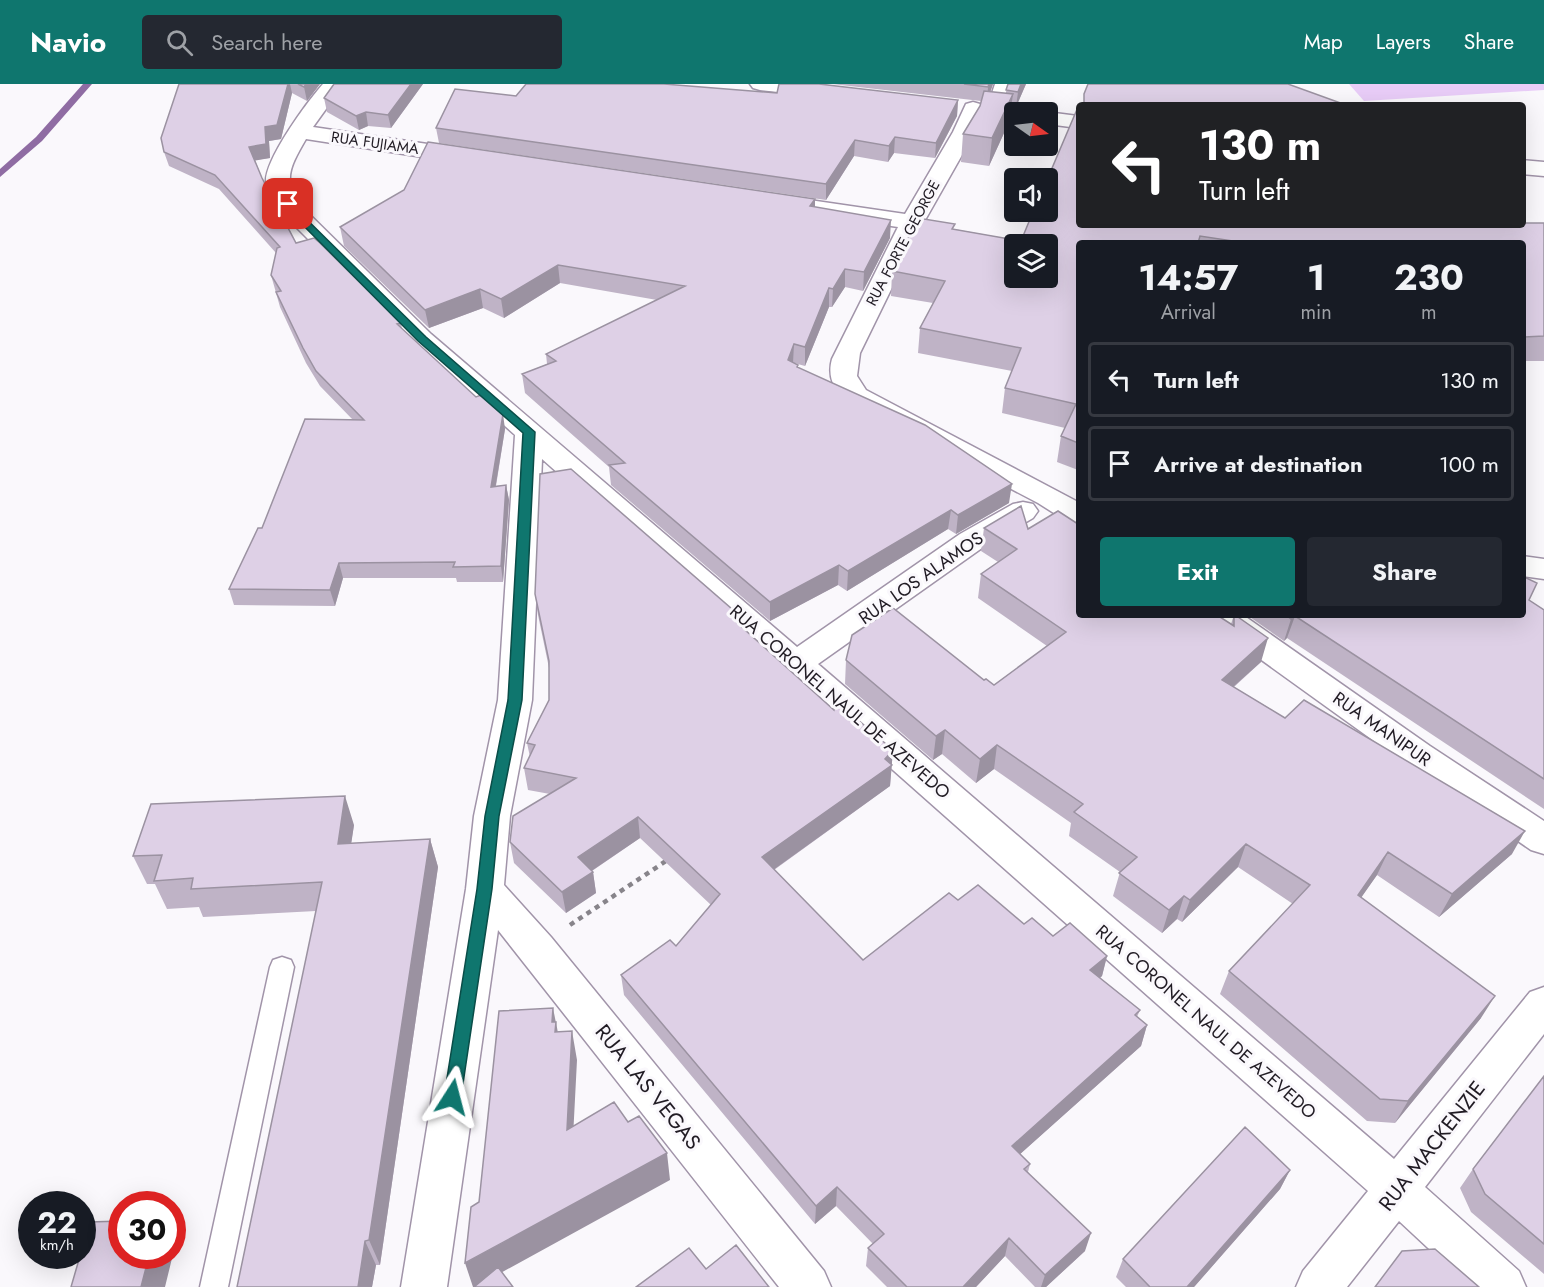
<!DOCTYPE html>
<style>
body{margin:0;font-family:Jost,sans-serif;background:#242831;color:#f1f3f6;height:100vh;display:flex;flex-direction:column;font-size:22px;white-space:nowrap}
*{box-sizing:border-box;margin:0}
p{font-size:20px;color:#9ea1a6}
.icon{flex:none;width:33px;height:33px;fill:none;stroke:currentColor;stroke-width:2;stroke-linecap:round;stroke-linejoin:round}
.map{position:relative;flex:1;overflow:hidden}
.details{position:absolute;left:1076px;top:156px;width:450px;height:378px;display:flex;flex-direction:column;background:#171b24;border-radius:6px;box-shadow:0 6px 24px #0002}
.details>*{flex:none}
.banner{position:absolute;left:1076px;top:18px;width:450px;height:126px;border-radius:6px;box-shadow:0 6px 24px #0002;background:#202124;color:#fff;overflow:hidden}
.needle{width:39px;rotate:104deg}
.controls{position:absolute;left:1004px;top:18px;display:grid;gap:12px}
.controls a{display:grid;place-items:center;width:54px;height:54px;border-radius:6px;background:#171b24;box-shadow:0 6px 24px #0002;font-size:30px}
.speed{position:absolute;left:18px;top:1107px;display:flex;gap:12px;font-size:30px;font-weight:700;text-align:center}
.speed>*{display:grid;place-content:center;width:78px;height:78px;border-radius:50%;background:#171b24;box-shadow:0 6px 24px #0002;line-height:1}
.speed small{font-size:15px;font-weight:400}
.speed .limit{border:9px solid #d22;background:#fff;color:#111}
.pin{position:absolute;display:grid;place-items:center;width:51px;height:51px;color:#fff;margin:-26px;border-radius:12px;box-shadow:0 3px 9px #0006}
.me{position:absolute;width:66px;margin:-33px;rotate:9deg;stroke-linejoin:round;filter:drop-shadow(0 0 4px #0008)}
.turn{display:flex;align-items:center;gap:21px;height:126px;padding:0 24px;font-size:27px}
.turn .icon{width:78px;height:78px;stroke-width:2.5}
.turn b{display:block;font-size:42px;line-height:51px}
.eta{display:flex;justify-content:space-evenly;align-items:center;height:102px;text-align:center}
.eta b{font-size:36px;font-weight:700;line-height:42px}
.button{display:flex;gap:12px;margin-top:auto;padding:12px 24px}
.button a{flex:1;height:69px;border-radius:6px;background:#0f766e;color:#fff;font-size:24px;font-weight:700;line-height:69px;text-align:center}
.button a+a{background:#242831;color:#f1f3f6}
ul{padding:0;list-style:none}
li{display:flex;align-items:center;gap:18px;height:75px;margin:0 12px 9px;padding:0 12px;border:3px solid #363941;border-radius:6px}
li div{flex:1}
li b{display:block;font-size:22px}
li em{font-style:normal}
header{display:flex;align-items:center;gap:36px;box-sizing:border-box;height:84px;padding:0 30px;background:#0f766e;color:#fff}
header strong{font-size:28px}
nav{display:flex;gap:33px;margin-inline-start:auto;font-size:21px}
.search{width:420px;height:54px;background:#242831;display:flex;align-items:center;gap:15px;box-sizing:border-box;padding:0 21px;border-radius:6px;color:#9ea1a6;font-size:22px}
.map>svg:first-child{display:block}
.green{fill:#e9cdf8}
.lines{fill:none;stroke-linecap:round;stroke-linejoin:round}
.stream{fill:#8f6ca3;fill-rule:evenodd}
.service-casing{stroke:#a194a9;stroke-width:3}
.minor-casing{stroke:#a194a9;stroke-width:3}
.path{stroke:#87848a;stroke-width:4.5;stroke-dasharray:5 5;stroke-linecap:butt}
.service{fill:#fff;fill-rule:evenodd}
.minor{fill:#fff;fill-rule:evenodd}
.wall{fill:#bfb3c6}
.shaded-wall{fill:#9b92a1}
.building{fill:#ded0e6;stroke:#9b92a1;stroke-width:1.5;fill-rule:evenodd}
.route{fill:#0f766e;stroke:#0a4d48;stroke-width:1.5}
.labels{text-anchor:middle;stroke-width:6;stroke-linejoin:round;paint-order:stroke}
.far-street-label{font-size:15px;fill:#211c24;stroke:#faf8fc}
.street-label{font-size:18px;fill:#211c24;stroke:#faf8fc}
.near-street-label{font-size:21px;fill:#211c24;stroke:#faf8fc}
</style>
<header>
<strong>Navio</strong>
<div class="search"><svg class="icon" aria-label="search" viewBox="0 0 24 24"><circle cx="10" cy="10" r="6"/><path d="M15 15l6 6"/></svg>Search here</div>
<nav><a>Map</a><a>Layers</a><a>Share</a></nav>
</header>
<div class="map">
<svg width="1544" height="1203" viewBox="0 0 1544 1203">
<rect width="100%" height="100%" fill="#faf8fc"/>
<path class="green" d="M 1349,0 L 1544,0 L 1544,6 L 1364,17 Z"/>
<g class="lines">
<path class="stream" d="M 83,0 L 92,0 L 42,57 L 0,93 L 0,85 L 36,53 Z"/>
<defs>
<path id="service" d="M 995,0 L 1009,0 L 1000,27 L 993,31 L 986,27 Z
M 282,873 L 291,876 L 294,883 L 228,1203 L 200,1203 L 270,883 L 273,876 Z"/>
<path id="minor" d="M 323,0 L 344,0 L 313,43 L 468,66 L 476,68 L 479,73 L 476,78 L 468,80 L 306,55 C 290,83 281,97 303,124 L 431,250 L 797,563 L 960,450 L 1013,420 L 1023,418 L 1033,420 L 1038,427 L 1033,434 L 982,464 L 818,580 L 1394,1075 L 1530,908 L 1544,903 L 1544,950 L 1425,1103 L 1519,1187 L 1526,1203 L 1470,1203 L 1399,1137 L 1347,1203 L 1296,1203 L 1303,1187 L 1368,1107 L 542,375 L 532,616 L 510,732 L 504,801 L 551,853 L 824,1187 L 831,1203 L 779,1203 L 498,846 L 447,1203 L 401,1203 L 466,805 L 474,732 L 498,616 L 515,351 L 413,260 L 287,134 C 279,124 266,111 266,97 C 266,74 307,18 323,0 Z
M 750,0 L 817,0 L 831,3 L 834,7 L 831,11 L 824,13 L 760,6 L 753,4 Z
M 973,18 L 980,20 L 984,24 L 975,48 L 924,138 L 860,269 L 857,292 L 866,306 L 1078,418 L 1078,440 L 1068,438 L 1038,419 L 846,318 C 834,305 827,293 832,275 L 898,143 L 789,127 L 781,125 L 777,120 L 781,115 L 789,113 L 905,130 L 953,48 L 966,20 Z
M 1044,28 L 1047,28 L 1078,32 L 1078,44 L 1047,40 L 1047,28 Z
M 1522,76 L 1544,78 L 1544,92 L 1522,90 Z
M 1522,472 L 1544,475 L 1544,495 L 1522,492 Z
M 1205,531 L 1243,531 L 1430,662 L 1544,737 L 1544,770 L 1531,766 L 1406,680 L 1210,539 Z"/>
</defs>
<use href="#service" class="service-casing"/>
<use href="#minor" class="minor-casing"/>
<path class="path" d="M 570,841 L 669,775"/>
<use href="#service" class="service"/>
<use href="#minor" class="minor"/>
</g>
<path class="wall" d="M 179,0 L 320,0 L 307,17 L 292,9 L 281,55 L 269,57 L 270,74 L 255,76 L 262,94 L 296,159 L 401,239 L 402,245 L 505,345 L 496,402 L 506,401 L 509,416 L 503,498 L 457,498 L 456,494 L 343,494 L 335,522 L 234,521 L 229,505 L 262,444 L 353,336 L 320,302 L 306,279 L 280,223 L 271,191 L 276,169 L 219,105 L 169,82 L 164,68 Z
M 423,0 L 391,44 L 368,42 L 359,46 L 327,28 L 324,14 Z
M 832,0 L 993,0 L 990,8 L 1006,10 L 1008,0 L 1026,0 L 1016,23 L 1011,22 L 1009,38 L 989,82 L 961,78 L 963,50 L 980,22 L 981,17 Z
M 777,9 L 958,16 L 957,32 L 935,74 L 894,69 L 888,78 L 854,72 L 826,116 L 439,59 L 436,44 L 516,12 Z
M 815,123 L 890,154 L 863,207 L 845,203 L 832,223 L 829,223 L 805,282 L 794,279 L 798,284 L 1009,419 L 956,450 L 948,445 L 847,507 L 838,501 L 770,537 L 611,401 L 609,383 L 525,309 L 522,290 L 547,280 L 546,270 L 657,216 L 560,199 L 504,234 L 483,224 L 429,244 L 344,162 L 340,143 Z
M 1544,139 L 1544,277 L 1522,277 L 1522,159 L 1078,159 L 1078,386 L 1057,378 L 1061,352 L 1065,344 L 1002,329 L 1005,304 L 1012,287 L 918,269 L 920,244 L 933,219 L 891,212 L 892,187 L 954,145 L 1021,157 L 1078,141 L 1522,141 Z
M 984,444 L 1028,445 L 1231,540 L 1234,531 L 1261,578 L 1234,603 L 1512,770 L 1439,833 L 1377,791 L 1361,813 L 1481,934 L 1395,1039 L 1367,1037 L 1220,910 L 1229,887 L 1293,820 L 1238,783 L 1182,838 L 1177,835 L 1162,849 L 1113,812 L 1120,788 L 1069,752 L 1071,739 L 994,685 L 976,699 L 942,670 L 933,676 L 845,600 L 846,576 L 984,596 L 994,601 L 1047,562 L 978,514 L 981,490 L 998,478 L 981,467 Z
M 535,510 L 740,532 L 740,542 L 834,626 L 893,666 L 890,702 L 774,786 L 863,876 L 958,816 L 1107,872 L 1102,892 L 1100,894 L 1140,926 L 1137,933 L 1147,941 L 1141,962 L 1020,1070 L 1030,1080 L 1028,1088 L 1085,1167 L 1046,1203 L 1035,1203 L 1005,1172 L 976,1203 L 887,1203 L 866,1182 L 868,1164 L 873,1160 L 836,1122 L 815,1140 L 624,911 L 621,891 L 676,862 L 711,821 L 640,754 L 592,787 L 593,788 L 596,809 L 566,829 L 514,779 L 510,758 L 550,710 L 528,706 L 524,684 L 530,673 L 527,659 L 549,616 L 549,584 L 538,531 Z
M 1529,516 L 1544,526 L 1544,725 L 1287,554 L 1284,557 L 1247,531 L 1522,531 Z
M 354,741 L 351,759 L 430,755 L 438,783 L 380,1181 L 376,1181 L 372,1203 L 237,1203 L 316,827 L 203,833 L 199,823 L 167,825 L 155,800 L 147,800 L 133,772 Z
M 1544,992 L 1544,1190 L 1471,1128 L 1460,1104 L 1473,1085 Z
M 1290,1086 L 1280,1105 L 1194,1203 L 1126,1203 L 1116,1193 L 1123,1175 Z"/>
<path class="shaded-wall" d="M 288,0 L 290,0 L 292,9 L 281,55 L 269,57 L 270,74 L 253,77 L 249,63 L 265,43 Z
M 306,0 L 320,0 L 307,17 L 304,3 Z
M 411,0 L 423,0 L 391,44 L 388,31 Z
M 989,0 L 993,0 L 987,18 L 988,3 Z
M 1021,0 L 1026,0 L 1016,23 L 1018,8 Z
M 1013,10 L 1009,38 L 989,82 L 992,54 Z
M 958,16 L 957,32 L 935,74 L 936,59 Z
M 366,28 L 368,42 L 359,46 L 356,32 Z
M 895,53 L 894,69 L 888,78 L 889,62 Z
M 855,56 L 854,72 L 826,116 L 826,100 Z
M 815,115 L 815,133 L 810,122 Z
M 891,136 L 890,154 L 863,207 L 864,188 Z
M 558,181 L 560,199 L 504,234 L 501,215 Z
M 845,185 L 845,203 L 832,223 L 833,205 Z
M 829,204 L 829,223 L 805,282 L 805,263 Z
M 480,205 L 483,224 L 429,244 L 425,226 Z
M 794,260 L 793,279 L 788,276 Z
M 503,330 L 505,345 L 493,418 L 491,403 Z
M 1012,400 L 1009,419 L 956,450 L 958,431 Z
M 506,401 L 509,416 L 503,498 L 501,482 Z
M 951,426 L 948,445 L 847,507 L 848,487 Z
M 339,479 L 343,494 L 335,522 L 330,506 Z
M 839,481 L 838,501 L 770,537 L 770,518 Z
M 740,532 L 740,554 L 734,536 Z
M 1295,532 L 1287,554 L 1284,557 L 1291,535 Z
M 1268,554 L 1261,578 L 1215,619 L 1222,596 Z
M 945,646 L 942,670 L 933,676 L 936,652 Z
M 997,661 L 994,685 L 976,699 L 980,675 Z
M 893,666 L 890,702 L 762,794 L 762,773 L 885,675 Z
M 345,712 L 354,741 L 347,788 L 338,760 Z
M 638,733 L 640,754 L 581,794 L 578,773 Z
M 1525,747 L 1512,770 L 1439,833 L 1452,810 Z
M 430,755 L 438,783 L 380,1181 L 369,1156 Z
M 1246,760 L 1238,783 L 1182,838 L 1190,816 Z
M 1388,768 L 1377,791 L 1347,834 L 1358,811 Z
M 593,788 L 596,809 L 566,829 L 562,808 Z
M 1184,812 L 1177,835 L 1162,849 L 1169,826 Z
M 1107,872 L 1102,892 L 1085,906 L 1090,886 Z
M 1495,912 L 1481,934 L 1395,1039 L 1408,1017 Z
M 553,924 L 556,939 L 556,938 L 561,966 L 552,938 Z
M 1147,941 L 1141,962 L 1008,1081 L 1012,1062 Z
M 572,947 L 577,976 L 572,1073 L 567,1046 Z
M 667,1069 L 670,1096 L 475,1203 L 473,1203 L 465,1179 Z
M 1290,1086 L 1280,1105 L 1194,1203 L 1187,1203 Z
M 837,1103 L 836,1122 L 815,1140 L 816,1122 Z
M 1091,1149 L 1085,1167 L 1046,1203 L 1041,1203 L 1045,1191 Z
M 1009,1154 L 1005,1172 L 976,1203 L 963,1203 Z
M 172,1157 L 175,1162 L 165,1203 L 141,1203 L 149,1172 L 172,1172 Z
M 365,1157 L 376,1181 L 372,1203 L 358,1203 Z"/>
<path class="building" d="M 179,0 L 288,0 L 277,41 L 265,43 L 266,60 L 249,63 L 262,94 L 296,159 L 314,154 L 320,159 L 401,239 L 397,240 L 476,313 L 481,311 L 503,330 L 491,403 L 506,401 L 501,482 L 453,483 L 455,478 L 339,479 L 330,506 L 229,505 L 258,444 L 262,444 L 305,335 L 364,336 L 316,287 L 303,264 L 276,208 L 281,207 L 271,191 L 277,164 L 280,163 L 215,91 L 164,68 L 161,54 Z
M 298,0 L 306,0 L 304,3 Z
M 334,0 L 411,0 L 388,31 L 366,28 L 356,32 L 324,14 Z
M 526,0 L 664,0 L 777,9 L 779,0 L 819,0 L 958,16 L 936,59 L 895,53 L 889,62 L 855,56 L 826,100 L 436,44 L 455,5 L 516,12 Z
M 964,0 L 989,0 L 988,3 Z
M 1008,0 L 1021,0 L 1018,8 L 1006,6 Z
M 1088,0 L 1288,0 L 1346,21 L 1084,21 L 1084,10 Z
M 984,7 L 1013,10 L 992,54 L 963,50 L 980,22 Z
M 1078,23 L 1078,141 L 1522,141 L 1522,139 L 1544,139 L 1544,252 L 1522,253 L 1522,159 L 1246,159 L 1200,152 L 1198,159 L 1078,159 L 1078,359 L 1061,352 L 1076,320 L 1005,304 L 1021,264 L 920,244 L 945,197 L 892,187 L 918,134 L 955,140 L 952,145 L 1021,157 L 1033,128 L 1047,128 L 1047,96 ZM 1014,160 L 1047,160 L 1047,194 L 1014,194 Z
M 428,58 L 815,115 L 810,122 L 891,136 L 864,188 L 845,185 L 833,205 L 829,204 L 805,263 L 794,260 L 788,276 L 798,281 L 797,283 L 925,341 L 1012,400 L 958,431 L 951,426 L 848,487 L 839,481 L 770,518 L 609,381 L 625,379 L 522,290 L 556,277 L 546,270 L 685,202 L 558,181 L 501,215 L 480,205 L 425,226 L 340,143 L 404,106 Z
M 571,385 L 740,532 L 734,536 L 834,626 L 836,617 L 893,666 L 885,675 L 892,681 L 762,773 L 863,876 L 949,809 L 958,816 L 978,801 L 1024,840 L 1032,834 L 1053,852 L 1070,839 L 1107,872 L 1090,886 L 1140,926 L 1135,931 L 1147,941 L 1012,1062 L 1030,1080 L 1024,1085 L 1091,1149 L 1045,1191 L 1009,1154 L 963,1203 L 907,1203 L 868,1164 L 884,1150 L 837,1103 L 816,1122 L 621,891 L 670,856 L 676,862 L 720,810 L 638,733 L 578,773 L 593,788 L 562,808 L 510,758 L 513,732 L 576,694 L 524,684 L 535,661 L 527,659 L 549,616 L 549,577 L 535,510 L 540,390 Z
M 1021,422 L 1028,445 L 1058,427 L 1078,440 L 1078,531 L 1217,531 L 1234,542 L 1234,531 L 1235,531 L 1268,554 L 1222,596 L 1285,634 L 1304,616 L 1525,747 L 1452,810 L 1388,768 L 1358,811 L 1495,912 L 1408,1017 L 1380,1015 L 1229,887 L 1310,801 L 1246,760 L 1190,816 L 1184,812 L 1169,826 L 1119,789 L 1137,773 L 1074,728 L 1083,720 L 997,661 L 980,675 L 945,646 L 936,652 L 846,576 L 852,551 L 893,524 L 984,596 L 986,595 L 994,601 L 1066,548 L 981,490 L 1017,465 L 984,444 Z
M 1522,492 L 1537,499 L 1529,516 L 1544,526 L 1544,695 L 1295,532 L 1291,535 L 1286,531 L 1522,531 Z
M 345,712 L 338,760 L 430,755 L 369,1156 L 365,1157 L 358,1203 L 237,1203 L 322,798 L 191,805 L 193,794 L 154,797 L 162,771 L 133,772 L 151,720 Z
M 553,924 L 552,938 L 556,938 L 555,948 L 572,947 L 567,1046 L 614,1018 L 628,1038 L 639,1032 L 667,1069 L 465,1179 L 471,1123 L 479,1118 L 499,927 Z
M 1544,992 L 1544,1160 L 1485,1110 L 1473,1085 Z
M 1245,1043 L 1290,1086 L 1187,1203 L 1150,1203 L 1123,1175 Z
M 122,1137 L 122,1172 L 149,1172 L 141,1203 L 71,1203 L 80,1172 L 82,1172 L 82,1163 L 89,1138 Z
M 736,1161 L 769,1203 L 636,1203 L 689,1164 L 706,1185 Z
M 1435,1165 L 1479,1203 L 1375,1203 L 1402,1167 Z
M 498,1183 L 513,1203 L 474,1203 Z"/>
<path class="route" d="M 288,117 L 426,253 L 535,348 L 522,616 L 499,732 L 492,805 L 461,1013 L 458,1019 L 452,1021 L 446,1019 L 444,1013 L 477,805 L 485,732 L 508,616 L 523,349 L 418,257 L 284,122 L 283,120 Z"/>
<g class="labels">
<g class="far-street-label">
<text transform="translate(375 59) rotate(8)" y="5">RUA FUJIAMA</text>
<text transform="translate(903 159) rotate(-62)" y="5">RUA FORTE GEORGE</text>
</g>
<g class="street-label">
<text transform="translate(921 494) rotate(-35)" y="6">RUA LOS ALAMOS</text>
<text transform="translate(840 618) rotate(41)" y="6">RUA CORONEL NAUL DE AZEVEDO</text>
<text transform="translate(1382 645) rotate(35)" y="6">RUA MANIPUR</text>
<text transform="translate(1206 938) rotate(41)" y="6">RUA CORONEL NAUL DE AZEVEDO</text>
</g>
<g class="near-street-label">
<text transform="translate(648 1003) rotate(51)" y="7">RUA LAS VEGAS</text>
<text transform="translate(1432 1062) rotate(-52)" y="7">RUA MACKENZIE</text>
</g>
</g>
</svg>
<div class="controls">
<a><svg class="needle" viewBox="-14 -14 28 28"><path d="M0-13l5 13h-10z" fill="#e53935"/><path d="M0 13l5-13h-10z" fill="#9ea1a6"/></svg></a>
<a><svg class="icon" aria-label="sound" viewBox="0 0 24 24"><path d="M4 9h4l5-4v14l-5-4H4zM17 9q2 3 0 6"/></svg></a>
<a><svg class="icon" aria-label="layers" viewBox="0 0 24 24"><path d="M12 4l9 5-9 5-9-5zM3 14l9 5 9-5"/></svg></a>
</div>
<div class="speed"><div>22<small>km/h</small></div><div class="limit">30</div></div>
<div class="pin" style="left:288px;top:120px;background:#d93025"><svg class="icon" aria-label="arrive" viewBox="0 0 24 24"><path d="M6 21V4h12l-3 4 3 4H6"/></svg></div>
<svg class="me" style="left:452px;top:1013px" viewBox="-20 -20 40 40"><path d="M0-17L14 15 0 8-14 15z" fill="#0f766e" stroke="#fff" stroke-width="4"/></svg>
<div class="banner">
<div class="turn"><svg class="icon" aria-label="left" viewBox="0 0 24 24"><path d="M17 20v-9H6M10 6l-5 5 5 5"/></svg><div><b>130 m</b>Turn left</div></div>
</div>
<section class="details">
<div class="eta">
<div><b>14:57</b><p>Arrival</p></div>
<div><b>1</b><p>min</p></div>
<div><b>230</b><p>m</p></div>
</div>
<ul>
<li><svg class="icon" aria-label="left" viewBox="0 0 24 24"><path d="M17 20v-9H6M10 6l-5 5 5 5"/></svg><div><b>Turn left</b></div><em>130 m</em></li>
<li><svg class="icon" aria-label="arrive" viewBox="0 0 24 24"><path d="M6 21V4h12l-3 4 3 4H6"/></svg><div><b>Arrive at destination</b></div><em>100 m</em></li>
</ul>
<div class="button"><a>Exit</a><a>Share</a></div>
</section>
</div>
